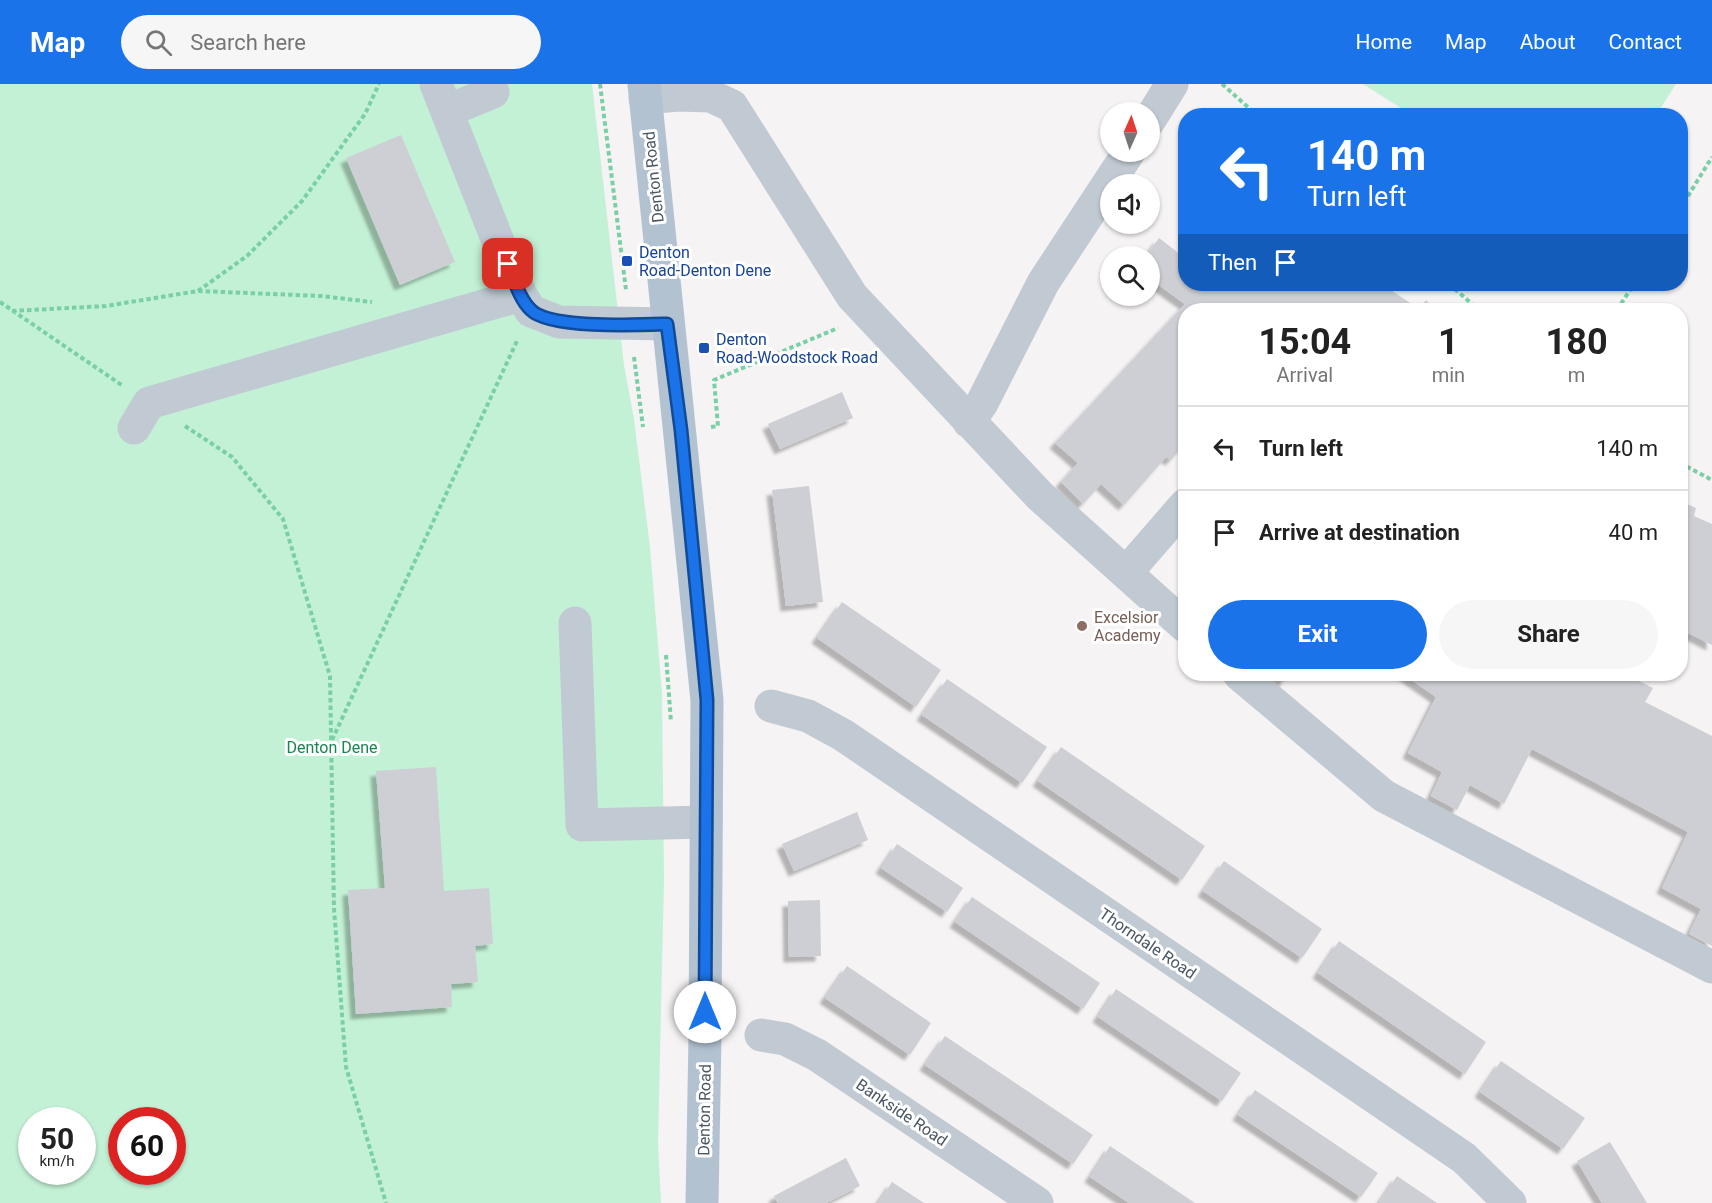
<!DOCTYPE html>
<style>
body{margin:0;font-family:Roboto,sans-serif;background:#f6f6f6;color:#222;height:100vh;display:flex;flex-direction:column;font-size:22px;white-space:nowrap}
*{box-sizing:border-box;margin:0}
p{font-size:20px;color:#767676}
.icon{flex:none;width:33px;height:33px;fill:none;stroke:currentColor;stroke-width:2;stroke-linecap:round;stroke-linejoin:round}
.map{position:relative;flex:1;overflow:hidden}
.drawer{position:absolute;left:1178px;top:219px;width:510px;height:378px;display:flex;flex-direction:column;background:#fff;border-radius:24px;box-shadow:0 2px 4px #0004}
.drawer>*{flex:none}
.top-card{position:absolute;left:1178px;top:24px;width:510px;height:183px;border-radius:24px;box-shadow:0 2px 4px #0004;background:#1a73e8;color:#fff;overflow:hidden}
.needle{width:39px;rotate:3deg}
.tools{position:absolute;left:1100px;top:18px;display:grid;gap:12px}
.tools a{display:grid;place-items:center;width:60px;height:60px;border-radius:50%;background:#fff;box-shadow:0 2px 4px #0004;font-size:30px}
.speed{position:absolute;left:18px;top:1023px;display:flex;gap:12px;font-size:30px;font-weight:700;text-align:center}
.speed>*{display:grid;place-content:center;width:78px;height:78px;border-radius:50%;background:#fff;box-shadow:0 2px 4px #0004;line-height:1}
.speed small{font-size:15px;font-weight:400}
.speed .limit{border:9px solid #d22;background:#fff;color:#111}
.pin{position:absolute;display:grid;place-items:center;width:51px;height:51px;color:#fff;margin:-26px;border-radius:12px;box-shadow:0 3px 9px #0006}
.me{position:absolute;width:66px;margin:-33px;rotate:0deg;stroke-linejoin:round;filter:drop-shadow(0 0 4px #0008)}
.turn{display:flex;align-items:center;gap:21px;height:126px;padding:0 30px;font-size:27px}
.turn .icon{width:78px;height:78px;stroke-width:2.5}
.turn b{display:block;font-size:42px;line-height:51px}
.then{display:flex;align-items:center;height:57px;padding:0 30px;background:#0003;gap:12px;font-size:22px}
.eta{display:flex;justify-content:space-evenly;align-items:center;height:102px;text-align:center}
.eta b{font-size:36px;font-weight:700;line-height:42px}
.primary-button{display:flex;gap:12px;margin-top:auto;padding:12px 30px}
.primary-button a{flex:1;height:69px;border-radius:36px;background:#1a73e8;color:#fff;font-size:24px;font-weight:700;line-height:69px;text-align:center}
.primary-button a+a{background:#f6f6f6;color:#222}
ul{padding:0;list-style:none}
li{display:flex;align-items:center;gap:18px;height:84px;padding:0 30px;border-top:2px solid #e0e0e0}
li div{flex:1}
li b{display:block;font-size:22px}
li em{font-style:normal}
header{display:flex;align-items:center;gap:36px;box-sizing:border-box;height:84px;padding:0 30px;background:#1a73e8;color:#fff}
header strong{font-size:28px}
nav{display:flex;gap:33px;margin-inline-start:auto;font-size:21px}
.search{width:420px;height:54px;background:#f6f6f6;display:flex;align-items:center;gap:15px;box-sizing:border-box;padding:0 21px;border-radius:33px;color:#767676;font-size:22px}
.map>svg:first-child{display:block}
.green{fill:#c3f1d5;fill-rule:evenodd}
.building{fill:#cdcfd5;filter:url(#shadow)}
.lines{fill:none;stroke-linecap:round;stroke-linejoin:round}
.path{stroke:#7ad0a6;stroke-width:4;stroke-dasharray:4.5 3;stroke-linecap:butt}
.minor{stroke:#c1cad2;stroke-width:33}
.major{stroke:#b3c2d1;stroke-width:33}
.route-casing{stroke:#114b97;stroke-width:15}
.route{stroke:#1a73e8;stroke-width:10}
.transit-dot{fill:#1a4fb4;stroke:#fff;stroke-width:2}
.education-dot{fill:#8d6e63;stroke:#fff;stroke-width:2}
.labels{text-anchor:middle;stroke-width:6;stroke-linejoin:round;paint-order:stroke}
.street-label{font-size:16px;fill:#4a5661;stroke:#fff}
.transit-label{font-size:16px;fill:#164399;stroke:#fff;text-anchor:start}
.education-label{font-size:16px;fill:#785e54;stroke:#fff;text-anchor:start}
.park-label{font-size:16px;fill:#17864f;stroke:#fff}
</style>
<header>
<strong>Map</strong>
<div class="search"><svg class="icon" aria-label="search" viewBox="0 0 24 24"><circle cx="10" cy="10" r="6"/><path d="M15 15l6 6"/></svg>Search here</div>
<nav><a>Home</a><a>Map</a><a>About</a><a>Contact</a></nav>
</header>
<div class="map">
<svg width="1712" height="1119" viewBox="0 0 1712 1119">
<defs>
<filter id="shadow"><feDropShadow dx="-5.5" dy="5.5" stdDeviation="1.5" flood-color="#0004"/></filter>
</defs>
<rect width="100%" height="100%" fill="#f5f3f3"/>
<path class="green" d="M 0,0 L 592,0 L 624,281 L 634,335 L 650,463 L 662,610 L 664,795 L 658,1059 L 661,1119 L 0,1119 ZM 32,1036 L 82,1036 L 82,1088 L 32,1088 ZM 122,1036 L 172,1036 L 172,1088 L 122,1088 Z
M 1363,0 L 1676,0 L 1656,31 L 1412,31 Z"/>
<path class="building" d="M 401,51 L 455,178 L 400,201 L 346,74 Z
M 1159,154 L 1185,174 L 1185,200 L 1382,200 L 1419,225 L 1426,216 L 1435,226 L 1185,226 L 1185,360 L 1171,376 L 1166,373 L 1124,421 L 1101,400 L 1083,420 L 1061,398 L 1078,379 L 1055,359 L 1185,220 L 1149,194 L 1149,172 L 1146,172 Z
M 842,308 L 853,334 L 780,365 L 768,340 Z
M 809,402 L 823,518 L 786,522 L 772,406 Z
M 1680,417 L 1696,424 L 1694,432 L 1712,440 L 1712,561 L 1680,545 Z
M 842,518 L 941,586 L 916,623 L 817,554 Z
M 1273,590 L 1289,590 L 1284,598 Z
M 1403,590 L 1625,590 L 1653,604 L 1645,618 L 1712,652 L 1712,862 L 1689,850 L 1701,825 L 1662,804 L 1688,748 L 1532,665 L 1504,720 L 1470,701 L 1457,726 L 1431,712 L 1442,688 L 1408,669 L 1436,613 Z
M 947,595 L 1047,663 L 1022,699 L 922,631 Z
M 1061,663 L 1205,762 L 1182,796 L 1038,697 Z
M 436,683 L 444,807 L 489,804 L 493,860 L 475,862 L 478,898 L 451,900 L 452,923 L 356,930 L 348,806 L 385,804 L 376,687 Z
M 857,728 L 868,756 L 794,787 L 782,760 Z
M 897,760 L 963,804 L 947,828 L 881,784 Z
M 1224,777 L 1322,845 L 1302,874 L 1203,807 Z
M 972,813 L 1100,899 L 1083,925 L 955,838 Z
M 820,816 L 821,872 L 789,873 L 788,817 Z
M 1339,857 L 1486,958 L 1465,990 L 1318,889 Z
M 847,882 L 931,939 L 910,971 L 825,914 Z
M 1116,905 L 1241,989 L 1222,1017 L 1098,933 Z
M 945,952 L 1093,1051 L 1073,1080 L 925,981 Z
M 1501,977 L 1585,1034 L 1563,1065 L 1480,1008 Z
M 1255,1006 L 1378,1089 L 1361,1113 L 1238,1031 Z
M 1610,1058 L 1647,1119 L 1602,1119 L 1577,1077 Z
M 1110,1062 L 1195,1119 L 1129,1119 L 1090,1093 Z
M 846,1074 L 860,1102 L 826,1119 L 778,1119 L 774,1112 Z
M 1397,1092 L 1437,1119 L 1379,1119 Z
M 892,1098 L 924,1119 L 878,1119 Z"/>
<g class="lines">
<path class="path" d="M 600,0 L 626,206
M 1222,0 L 1258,32
M 1680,125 L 1712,73
M 1449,200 L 1479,226
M 198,207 L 247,172 L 302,117 L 365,30 L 379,0
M 0,218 L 123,302
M 1617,226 L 1634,200
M 12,227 L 106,222 L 198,207 L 321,212 L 372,218
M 634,273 L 643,343
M 185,342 L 232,373 L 283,435 L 330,592 L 334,825 L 346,983 L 386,1119
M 711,343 L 718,342 L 714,296 L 838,244
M 1680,379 L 1712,396
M 666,571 L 671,638
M 332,656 L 517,257"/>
<path class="minor" d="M 436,0 L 501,165 L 521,211 L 531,227 L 559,238 L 667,240
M 645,14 L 678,11 L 711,12 L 732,22 L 852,212 L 1040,412 L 1185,542
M 447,27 L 493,8
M 1149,37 L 1172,0
M 969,338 L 982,319 L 1043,199 L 1129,68
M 134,344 L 149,319 L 521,211
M 1126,489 L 1185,421
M 575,539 L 582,741 L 706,738
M 1239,590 L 1384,712 L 1712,883
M 771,622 L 808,632 L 843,651 L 1464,1074 L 1510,1119
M 761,951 L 785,955 L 817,971 L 1037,1119"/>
<path class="major" d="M 644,0 L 707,616 L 705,952 L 702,1119"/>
</g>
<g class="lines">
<defs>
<path id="route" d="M 508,180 C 514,194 519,215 531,226 C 550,245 639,241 667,240 L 681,346 L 707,616 L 705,928"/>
</defs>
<use href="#route" class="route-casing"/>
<use href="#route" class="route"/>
</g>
<g class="transit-dot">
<rect x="621" y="171" width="12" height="12" rx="3"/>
<rect x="698" y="258" width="12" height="12" rx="3"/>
</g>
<circle class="education-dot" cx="1082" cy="542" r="6"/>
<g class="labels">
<g class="street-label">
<text transform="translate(653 93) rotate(-96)" y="6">Denton Road</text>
<text transform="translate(1148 859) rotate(34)" y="6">Thorndale Road</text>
<text transform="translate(704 1026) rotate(-89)" y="6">Denton Road</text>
<text transform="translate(902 1028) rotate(34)" y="6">Bankside Road</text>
</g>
<g class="transit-label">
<text x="639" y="174">Denton<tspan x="639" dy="18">Road-Denton Dene</tspan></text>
<text x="716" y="261">Denton<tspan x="716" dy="18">Road-Woodstock Road</tspan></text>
</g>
<g class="education-label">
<text x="1094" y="539">Excelsior<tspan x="1094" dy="18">Academy</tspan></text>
</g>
<g class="park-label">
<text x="332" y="669">Denton Dene</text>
</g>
</g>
</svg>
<div class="tools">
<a><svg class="needle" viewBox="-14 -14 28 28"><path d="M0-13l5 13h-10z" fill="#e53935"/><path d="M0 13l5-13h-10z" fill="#767676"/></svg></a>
<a><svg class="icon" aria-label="sound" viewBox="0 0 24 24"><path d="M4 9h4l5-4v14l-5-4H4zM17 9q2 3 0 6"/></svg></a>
<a><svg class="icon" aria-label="search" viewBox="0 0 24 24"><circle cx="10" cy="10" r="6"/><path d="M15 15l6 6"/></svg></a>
</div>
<div class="speed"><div>50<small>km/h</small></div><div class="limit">60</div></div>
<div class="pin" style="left:508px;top:180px;background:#d93025"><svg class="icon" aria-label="arrive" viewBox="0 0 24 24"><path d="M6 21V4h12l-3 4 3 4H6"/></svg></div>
<svg class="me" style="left:705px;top:928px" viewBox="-20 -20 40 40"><circle r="19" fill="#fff"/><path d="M0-13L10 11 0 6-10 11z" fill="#1a73e8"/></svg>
<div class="top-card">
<div class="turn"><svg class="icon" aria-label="left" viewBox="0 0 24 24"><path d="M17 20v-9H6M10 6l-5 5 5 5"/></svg><div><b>140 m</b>Turn left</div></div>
<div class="then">Then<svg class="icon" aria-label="arrive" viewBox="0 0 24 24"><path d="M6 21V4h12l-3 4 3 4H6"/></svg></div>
</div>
<section class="drawer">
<div class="eta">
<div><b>15:04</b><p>Arrival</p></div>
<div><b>1</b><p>min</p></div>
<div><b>180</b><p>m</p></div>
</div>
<ul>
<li><svg class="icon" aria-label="left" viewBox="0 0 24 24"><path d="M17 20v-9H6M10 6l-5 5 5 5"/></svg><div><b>Turn left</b></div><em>140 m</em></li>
<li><svg class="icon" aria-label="arrive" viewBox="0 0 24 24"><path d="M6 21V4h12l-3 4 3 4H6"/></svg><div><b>Arrive at destination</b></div><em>40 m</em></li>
</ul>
<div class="primary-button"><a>Exit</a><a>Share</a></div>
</section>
</div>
